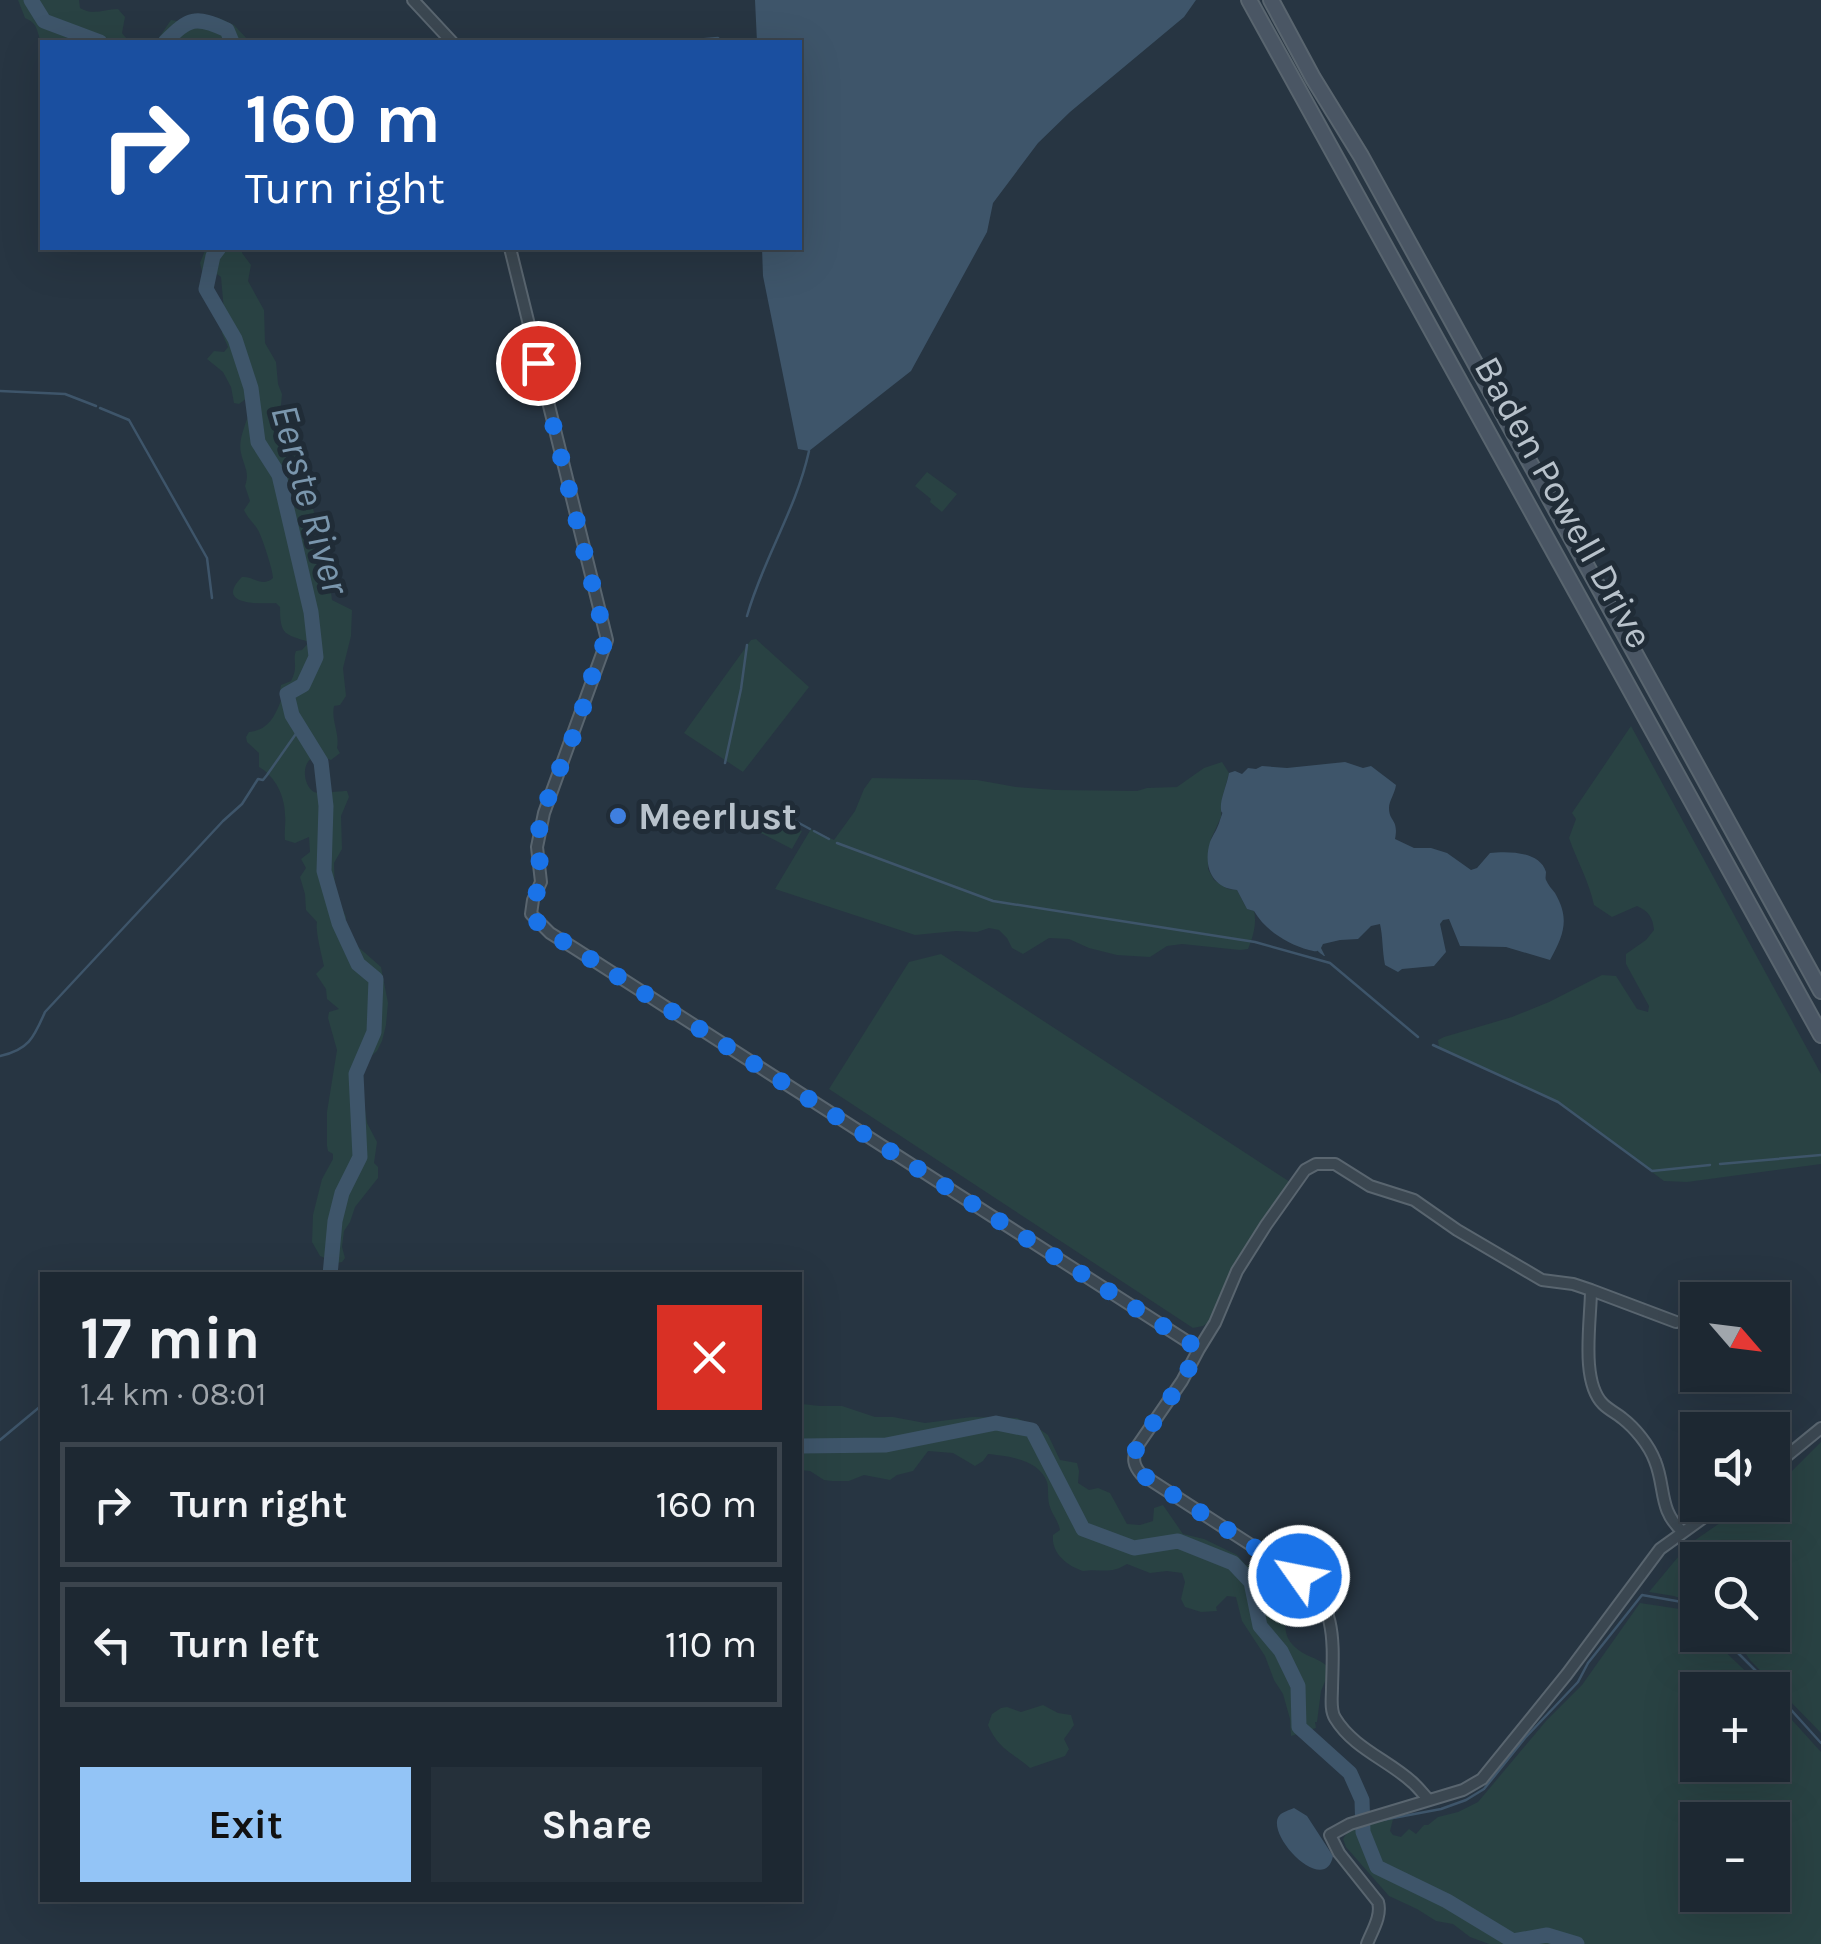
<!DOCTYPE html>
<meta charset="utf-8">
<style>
body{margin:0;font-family:Karla,sans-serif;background:#25303a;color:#f1f3f6;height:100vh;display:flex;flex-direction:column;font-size:38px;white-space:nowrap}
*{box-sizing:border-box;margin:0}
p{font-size:32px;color:#a0a6ac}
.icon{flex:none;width:55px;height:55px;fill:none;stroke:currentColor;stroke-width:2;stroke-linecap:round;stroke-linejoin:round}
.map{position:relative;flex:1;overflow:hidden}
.panel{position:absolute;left:40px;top:1272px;width:762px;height:630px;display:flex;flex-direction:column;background:#1d2832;border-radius:0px;box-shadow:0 10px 40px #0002,0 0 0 2px #3b444d}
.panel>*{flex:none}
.guide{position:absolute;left:40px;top:40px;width:762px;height:210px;border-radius:0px;box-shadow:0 10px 40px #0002,0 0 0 2px #3b444d;background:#1a4fa0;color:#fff;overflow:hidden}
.needle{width:65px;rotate:118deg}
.buttons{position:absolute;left:1680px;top:1282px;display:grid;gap:20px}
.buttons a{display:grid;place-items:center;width:110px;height:110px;border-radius:0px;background:#1d2832;box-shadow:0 10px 40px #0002,0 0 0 2px #3b444d;font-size:50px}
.pin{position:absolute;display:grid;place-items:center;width:85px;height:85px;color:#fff;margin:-42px;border:5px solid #fff;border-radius:50%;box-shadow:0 2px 10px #0007}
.me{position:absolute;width:110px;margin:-55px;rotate:303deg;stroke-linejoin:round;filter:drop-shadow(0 0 8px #0008)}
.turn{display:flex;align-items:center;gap:35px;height:210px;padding:0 40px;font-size:45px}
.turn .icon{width:130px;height:130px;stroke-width:2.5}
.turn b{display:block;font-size:70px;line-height:85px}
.round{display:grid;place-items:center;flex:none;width:105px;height:105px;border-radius:0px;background:#25303a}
.overview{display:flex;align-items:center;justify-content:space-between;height:170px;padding:0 40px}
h1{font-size:60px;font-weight:700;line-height:75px}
.primary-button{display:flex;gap:20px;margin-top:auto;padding:20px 40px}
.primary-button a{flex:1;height:115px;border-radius:0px;background:#93c4f6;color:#111;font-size:40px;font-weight:700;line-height:115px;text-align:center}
.primary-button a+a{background:#25303a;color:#f1f3f6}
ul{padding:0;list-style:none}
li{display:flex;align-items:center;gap:30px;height:125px;margin:0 20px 15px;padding:0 20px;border:5px solid #3b444d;border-radius:0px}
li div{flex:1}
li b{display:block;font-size:38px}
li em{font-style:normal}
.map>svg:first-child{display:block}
.green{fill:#294243;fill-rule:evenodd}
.water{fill:#3e556a}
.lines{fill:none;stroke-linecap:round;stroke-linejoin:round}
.stream{stroke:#3e556a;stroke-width:2.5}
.river{stroke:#3e556a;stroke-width:15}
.street-casing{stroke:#59656f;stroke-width:14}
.secondary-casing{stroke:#59656f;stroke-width:18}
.street{stroke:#3b4751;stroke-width:10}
.secondary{stroke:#4a5664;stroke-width:14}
.route{stroke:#1a73e8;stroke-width:18;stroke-dasharray:0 32.4}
.shop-dot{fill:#3f7fe0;stroke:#202c37;stroke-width:4}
.labels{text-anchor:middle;stroke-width:10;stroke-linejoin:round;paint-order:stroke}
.street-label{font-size:38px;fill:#b8c2cb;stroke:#202c37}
.poi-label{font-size:38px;font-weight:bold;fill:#b8c2cb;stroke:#202c37;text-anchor:start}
.water-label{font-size:40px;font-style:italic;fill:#7a96ad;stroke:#202c37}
</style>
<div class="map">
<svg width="1821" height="1944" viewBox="0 0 1821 1944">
<rect width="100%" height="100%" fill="#273542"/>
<path class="green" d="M 18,0 L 79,0 L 80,8 C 93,16 104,9 118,9 L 125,17 L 122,33 C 131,47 145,40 158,39 L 171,20 L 177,21 L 198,14 L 219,18 L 234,25 L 250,42 L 42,44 C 36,31 39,24 25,18 Z
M 206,248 L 242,248 L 242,253 L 251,265 L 248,281 L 264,310 L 265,343 L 276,362 L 278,384 L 282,394 L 280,416 L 289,447 L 298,454 L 306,476 L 321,545 L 319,566 L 323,571 L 328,572 L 335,582 L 331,592 L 332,600 L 352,610 L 351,636 L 343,668 L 346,696 L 340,705 L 334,706 C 331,721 340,733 337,748 L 340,753 L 331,760 C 301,745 299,783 314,792 C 317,794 341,791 347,791 L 349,797 L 341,816 L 342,849 L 334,863 L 335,892 L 346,917 L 345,928 L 348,938 L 381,967 L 388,1003 L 386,1025 L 382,1041 L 377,1051 L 365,1062 L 361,1083 L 367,1123 L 377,1142 L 374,1163 L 378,1167 L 378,1178 L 355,1207 L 350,1222 L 344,1231 L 342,1247 L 345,1258 L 342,1262 L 337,1263 L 320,1256 L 312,1242 L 313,1215 L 322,1179 L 333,1159 L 333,1154 L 328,1151 L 327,1146 L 327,1112 L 337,1050 L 328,1018 L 329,1012 L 339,1009 L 327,999 L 326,989 L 316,974 L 324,966 C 322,956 315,930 317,922 L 306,910 L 305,894 L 300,877 L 306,868 L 301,859 L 310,852 L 309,837 L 295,843 L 285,840 C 284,832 286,824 285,815 C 285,796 275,776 259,767 L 259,753 L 247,742 L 246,737 L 249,732 C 270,730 276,714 283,695 L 280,691 L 281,685 L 291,681 C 299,666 292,661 296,651 L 302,650 L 309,642 C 285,634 280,636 280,607 L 276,603 C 259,604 214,605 242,577 C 254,576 262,588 273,578 C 273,570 262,537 258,530 C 254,523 248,519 244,510 L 250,501 L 245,486 C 250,472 244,467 241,453 C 237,436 250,419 251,402 L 247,398 L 239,404 L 234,403 L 231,387 L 223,372 L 207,359 L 214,351 L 224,352 L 228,347 L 222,333 L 224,311 L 221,277 L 217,274 L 209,280 L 204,279 L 200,263 Z
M 927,472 L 957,494 L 942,512 L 930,502 L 931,499 L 915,486 Z
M 756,639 L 809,687 L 743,772 L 684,733 L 751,640 Z
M 1631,726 L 1821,1074 L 1821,1164 L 1687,1182 L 1664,1181 L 1558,1102 L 1439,1048 L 1438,1040 L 1444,1037 L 1512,1017 L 1549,1002 L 1602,975 L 1616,976 L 1637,1009 L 1648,1012 L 1649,1006 L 1626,964 L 1626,954 L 1646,940 L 1654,930 C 1653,917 1648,911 1637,906 L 1612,917 L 1594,905 C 1589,881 1577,861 1569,838 L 1576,819 L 1572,813 Z
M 1222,762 L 1229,773 L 1222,799 L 1221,817 L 1211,839 L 1208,869 L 1214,880 L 1228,889 L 1237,890 L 1247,909 L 1254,911 C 1257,923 1253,937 1248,949 L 1240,950 L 1182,944 L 1167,946 L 1150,957 L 1117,955 L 1089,948 L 1069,939 L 1049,938 L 1023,954 L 1012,948 L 1007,938 L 999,930 L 989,928 L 977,932 L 956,931 L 915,935 L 775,889 L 811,829 L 834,840 L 855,811 L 864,789 L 872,778 L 977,780 L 1016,787 L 1056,790 L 1137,791 L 1147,788 L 1177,787 L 1204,768 Z
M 762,811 L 802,831 L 792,849 L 753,829 Z
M 941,954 L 1290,1182 L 1228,1281 L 1212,1320 L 1203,1326 L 1193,1328 L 829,1089 L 909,962 Z
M 802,1404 L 820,1406 L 842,1406 L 875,1417 L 893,1417 L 925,1423 L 972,1417 L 1017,1418 L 1041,1430 L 1048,1435 L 1060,1460 L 1077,1463 L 1079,1471 L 1078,1483 L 1089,1490 L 1098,1488 L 1110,1493 L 1127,1524 L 1140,1525 L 1153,1521 L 1154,1508 L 1163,1505 L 1183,1534 L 1204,1539 L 1237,1555 L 1246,1565 L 1259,1565 L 1265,1570 L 1270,1591 L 1286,1606 C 1285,1628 1282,1640 1303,1653 C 1312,1658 1319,1659 1327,1666 L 1328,1674 L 1321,1691 L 1317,1722 L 1315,1722 L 1316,1728 L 1291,1736 L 1290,1719 L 1283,1694 L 1274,1680 L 1265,1656 L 1242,1621 L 1236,1597 L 1227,1596 L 1216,1607 L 1217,1611 L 1201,1612 L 1185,1607 L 1181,1599 L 1185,1582 L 1182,1573 L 1167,1571 L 1150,1573 L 1127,1564 C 1110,1575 1101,1568 1083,1571 C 1067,1566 1051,1553 1053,1535 L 1060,1530 C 1058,1520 1053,1516 1050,1507 C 1047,1499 1049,1489 1047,1482 C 1039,1459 1007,1456 988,1454 L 983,1461 L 975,1466 L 953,1453 L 928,1451 L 913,1471 L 897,1475 L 890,1480 L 864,1475 L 849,1481 L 832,1481 L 824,1480 L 810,1471 L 800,1470 L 800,1405 Z
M 1821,1442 L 1821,1733 L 1750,1660 L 1733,1635 L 1772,1635 L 1772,1560 L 1698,1560 L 1697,1604 L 1674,1596 L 1649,1592 L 1688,1545 L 1746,1505 L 1772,1505 L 1773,1487 L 1787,1476 Z
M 1640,1603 L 1680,1609 L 1697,1626 L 1698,1635 L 1708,1635 L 1765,1690 L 1698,1690 L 1698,1765 L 1772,1765 L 1773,1699 L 1821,1752 L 1821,1944 L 1489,1944 L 1470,1937 L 1453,1924 L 1436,1921 L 1417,1909 L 1389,1896 L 1346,1847 L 1343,1839 C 1352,1823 1372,1821 1389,1817 L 1393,1819 L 1390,1831 L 1393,1835 L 1401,1837 L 1409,1829 L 1416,1834 L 1424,1825 L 1428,1825 L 1438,1817 L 1458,1812 L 1478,1802 L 1546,1721 L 1582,1685 ZM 1698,1820 L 1772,1820 L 1772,1895 L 1698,1895 Z
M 1043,1705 L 1058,1713 L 1071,1715 L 1074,1725 L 1064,1739 L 1069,1749 L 1065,1756 L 1030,1768 C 1012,1752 999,1750 988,1725 L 992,1714 L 1001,1708 L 1007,1707 L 1021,1712 Z"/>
<path class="water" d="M 755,0 L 1196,0 L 1184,17 L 1070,112 L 1038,143 L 993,203 L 987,232 L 911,371 L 809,451 L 798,449 L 763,276 L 762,248 L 800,248 L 800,42 L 757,42 Z
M 1345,762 L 1363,768 L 1371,766 L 1396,785 C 1395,793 1389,801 1389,808 C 1389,822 1399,819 1395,839 L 1414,848 L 1431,848 L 1447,853 L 1471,870 L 1477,868 L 1490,853 C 1507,851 1540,851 1546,872 C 1546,875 1545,878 1546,880 C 1548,885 1552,889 1555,893 C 1570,919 1564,934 1550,960 L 1506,947 L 1460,946 L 1449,919 L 1443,920 L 1440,924 L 1446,952 L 1434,966 L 1402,969 L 1398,972 L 1385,965 C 1382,950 1383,937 1380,924 L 1371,926 L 1358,939 L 1340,940 L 1323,944 L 1321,948 L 1325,956 L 1324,956 C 1311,946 1324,954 1309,950 C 1287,944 1265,930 1254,911 L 1247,909 L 1237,890 C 1211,888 1203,865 1210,842 C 1213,835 1218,828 1220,820 C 1225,806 1220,819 1221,804 C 1222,795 1227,784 1229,773 L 1235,771 L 1242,774 L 1248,768 L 1256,769 L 1262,766 L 1287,768 Z
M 1294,1808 L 1307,1816 L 1333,1856 C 1325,1897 1265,1835 1279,1816 C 1282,1812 1290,1810 1294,1808 Z"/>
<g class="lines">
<path class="stream" d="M 671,42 L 718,38 L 721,42
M 0,391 L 65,394 L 96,406
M 100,408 L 129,420 L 207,558 L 212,598
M 747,616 C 763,559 796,510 809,451
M 725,763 L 741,689 L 747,645
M 786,816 L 810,829
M 814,831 L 829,839
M 837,843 L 993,901 L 1255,942 L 1330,963 L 1418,1037
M 1433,1045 L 1558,1102 L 1652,1171 L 1710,1165
M 0,1056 C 29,1050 34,1037 45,1012 L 223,821 L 242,804 L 258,779 L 263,780 L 267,775 L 300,728
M 1720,1164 L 1821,1155
M 0,1440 L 42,1405
M 1720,1635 L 1756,1671 L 1821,1743
M 1377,1821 L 1441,1809 L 1466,1800 L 1484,1789 L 1525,1738 L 1578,1682 L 1588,1663 L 1642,1595 L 1682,1602 L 1698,1615
M 1575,1944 L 1575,1942"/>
<path class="river" d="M 31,0 L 44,21 L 100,42
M 165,42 C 189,18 195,15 227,30 L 232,42
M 219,248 L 213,256 L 206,289 L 235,339 L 251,388 L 258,442 L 279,475 L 311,612 L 316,657 L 303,685 L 287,694 L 292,715 L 321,762 L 326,806 L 324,871 L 339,923 L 358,964 L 376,979 L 374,1032 L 356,1074 L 360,1157 L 342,1193 L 335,1221 L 330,1275
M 800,1446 L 886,1445 L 996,1423 L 1032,1430 L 1083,1529 L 1134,1548 L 1178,1541 L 1233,1563 L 1251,1582 L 1260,1626 L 1281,1651 L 1298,1686 L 1299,1727 L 1350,1773 L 1362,1800 L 1363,1832 L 1377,1867 L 1447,1901 L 1513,1941 L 1547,1935 L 1577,1944"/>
<defs>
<path id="street" d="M 413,0 L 452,42
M 510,248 L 607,640 L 544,813 L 537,847 L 541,882 L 533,900 L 531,914 L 550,933 L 574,948 L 1199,1349 L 1182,1381 L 1136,1448 C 1133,1459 1133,1465 1141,1474 L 1299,1576 C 1338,1604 1333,1645 1332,1688 C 1332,1698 1330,1710 1335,1718 C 1353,1748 1388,1760 1412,1782 C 1418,1787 1423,1794 1428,1799
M 1676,1322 L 1591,1290 C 1591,1320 1580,1381 1603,1404 C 1609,1410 1616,1413 1622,1418 C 1635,1428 1649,1445 1655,1461 C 1666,1488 1658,1510 1683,1532
M 1199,1349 L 1215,1323 L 1237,1271 L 1266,1225 L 1305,1170 L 1316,1164 L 1335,1164 L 1370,1186 L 1414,1200 L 1457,1230 L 1542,1280 L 1573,1284 L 1591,1290
M 1772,1468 L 1821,1428
M 1367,1944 C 1372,1931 1382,1916 1378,1902 L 1339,1853 L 1330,1835 L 1350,1824 L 1463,1790 L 1482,1779 L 1567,1674 L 1660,1549 L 1721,1505"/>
<path id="secondary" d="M 1249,0 L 1821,1035
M 1271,0 L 1313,78 L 1361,156 L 1821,991"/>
</defs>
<use href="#street" class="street-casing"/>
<use href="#secondary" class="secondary-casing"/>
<use href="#street" class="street"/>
<use href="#secondary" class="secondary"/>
</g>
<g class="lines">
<path class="route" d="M 538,363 L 606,640 C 593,665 588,694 579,720 C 566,759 545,795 538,836 C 535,851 543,866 541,882 C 539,892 530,900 531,910 C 532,920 543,927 550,933 L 1199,1349 L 1182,1381 L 1136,1448 L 1135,1468 L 1141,1474 L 1299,1576"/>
</g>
<circle class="shop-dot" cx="618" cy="816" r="10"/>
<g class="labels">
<g class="street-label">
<text transform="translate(1564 502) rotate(61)" y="13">Baden Powell Drive</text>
</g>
<g class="poi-label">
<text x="638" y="829">Meerlust</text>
</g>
<g class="water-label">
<text transform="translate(311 499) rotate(74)" y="14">Eerste River</text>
</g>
</g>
</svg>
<div class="buttons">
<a><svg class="needle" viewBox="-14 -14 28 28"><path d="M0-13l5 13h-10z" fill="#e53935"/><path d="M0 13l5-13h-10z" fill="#a0a6ac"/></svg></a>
<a><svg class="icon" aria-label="sound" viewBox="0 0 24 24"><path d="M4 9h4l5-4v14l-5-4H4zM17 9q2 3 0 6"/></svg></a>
<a><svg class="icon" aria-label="search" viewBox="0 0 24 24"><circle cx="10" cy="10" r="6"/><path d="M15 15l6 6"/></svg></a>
<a>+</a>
<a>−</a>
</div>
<div class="pin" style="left:538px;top:363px;background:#d93025"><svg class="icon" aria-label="arrive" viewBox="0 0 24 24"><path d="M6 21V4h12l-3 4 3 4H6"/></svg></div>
<svg class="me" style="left:1299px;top:1576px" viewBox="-20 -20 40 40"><circle r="17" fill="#1a73e8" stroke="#fff" stroke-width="3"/><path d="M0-11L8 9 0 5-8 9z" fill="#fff"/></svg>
<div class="guide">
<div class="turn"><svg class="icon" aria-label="right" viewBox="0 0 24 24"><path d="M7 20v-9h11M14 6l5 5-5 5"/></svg><div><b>160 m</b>Turn right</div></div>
</div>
<section class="panel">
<div class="overview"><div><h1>17 min</h1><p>1.4 km · 08:01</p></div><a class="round" style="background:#d93025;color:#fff"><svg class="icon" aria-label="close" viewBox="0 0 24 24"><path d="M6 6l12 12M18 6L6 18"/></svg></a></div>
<ul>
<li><svg class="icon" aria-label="right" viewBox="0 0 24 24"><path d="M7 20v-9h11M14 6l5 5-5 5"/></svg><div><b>Turn right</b></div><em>160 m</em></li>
<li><svg class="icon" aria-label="left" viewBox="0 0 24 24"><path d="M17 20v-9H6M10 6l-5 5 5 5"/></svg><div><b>Turn left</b></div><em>110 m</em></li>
</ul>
<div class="primary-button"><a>Exit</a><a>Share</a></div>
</section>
</div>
